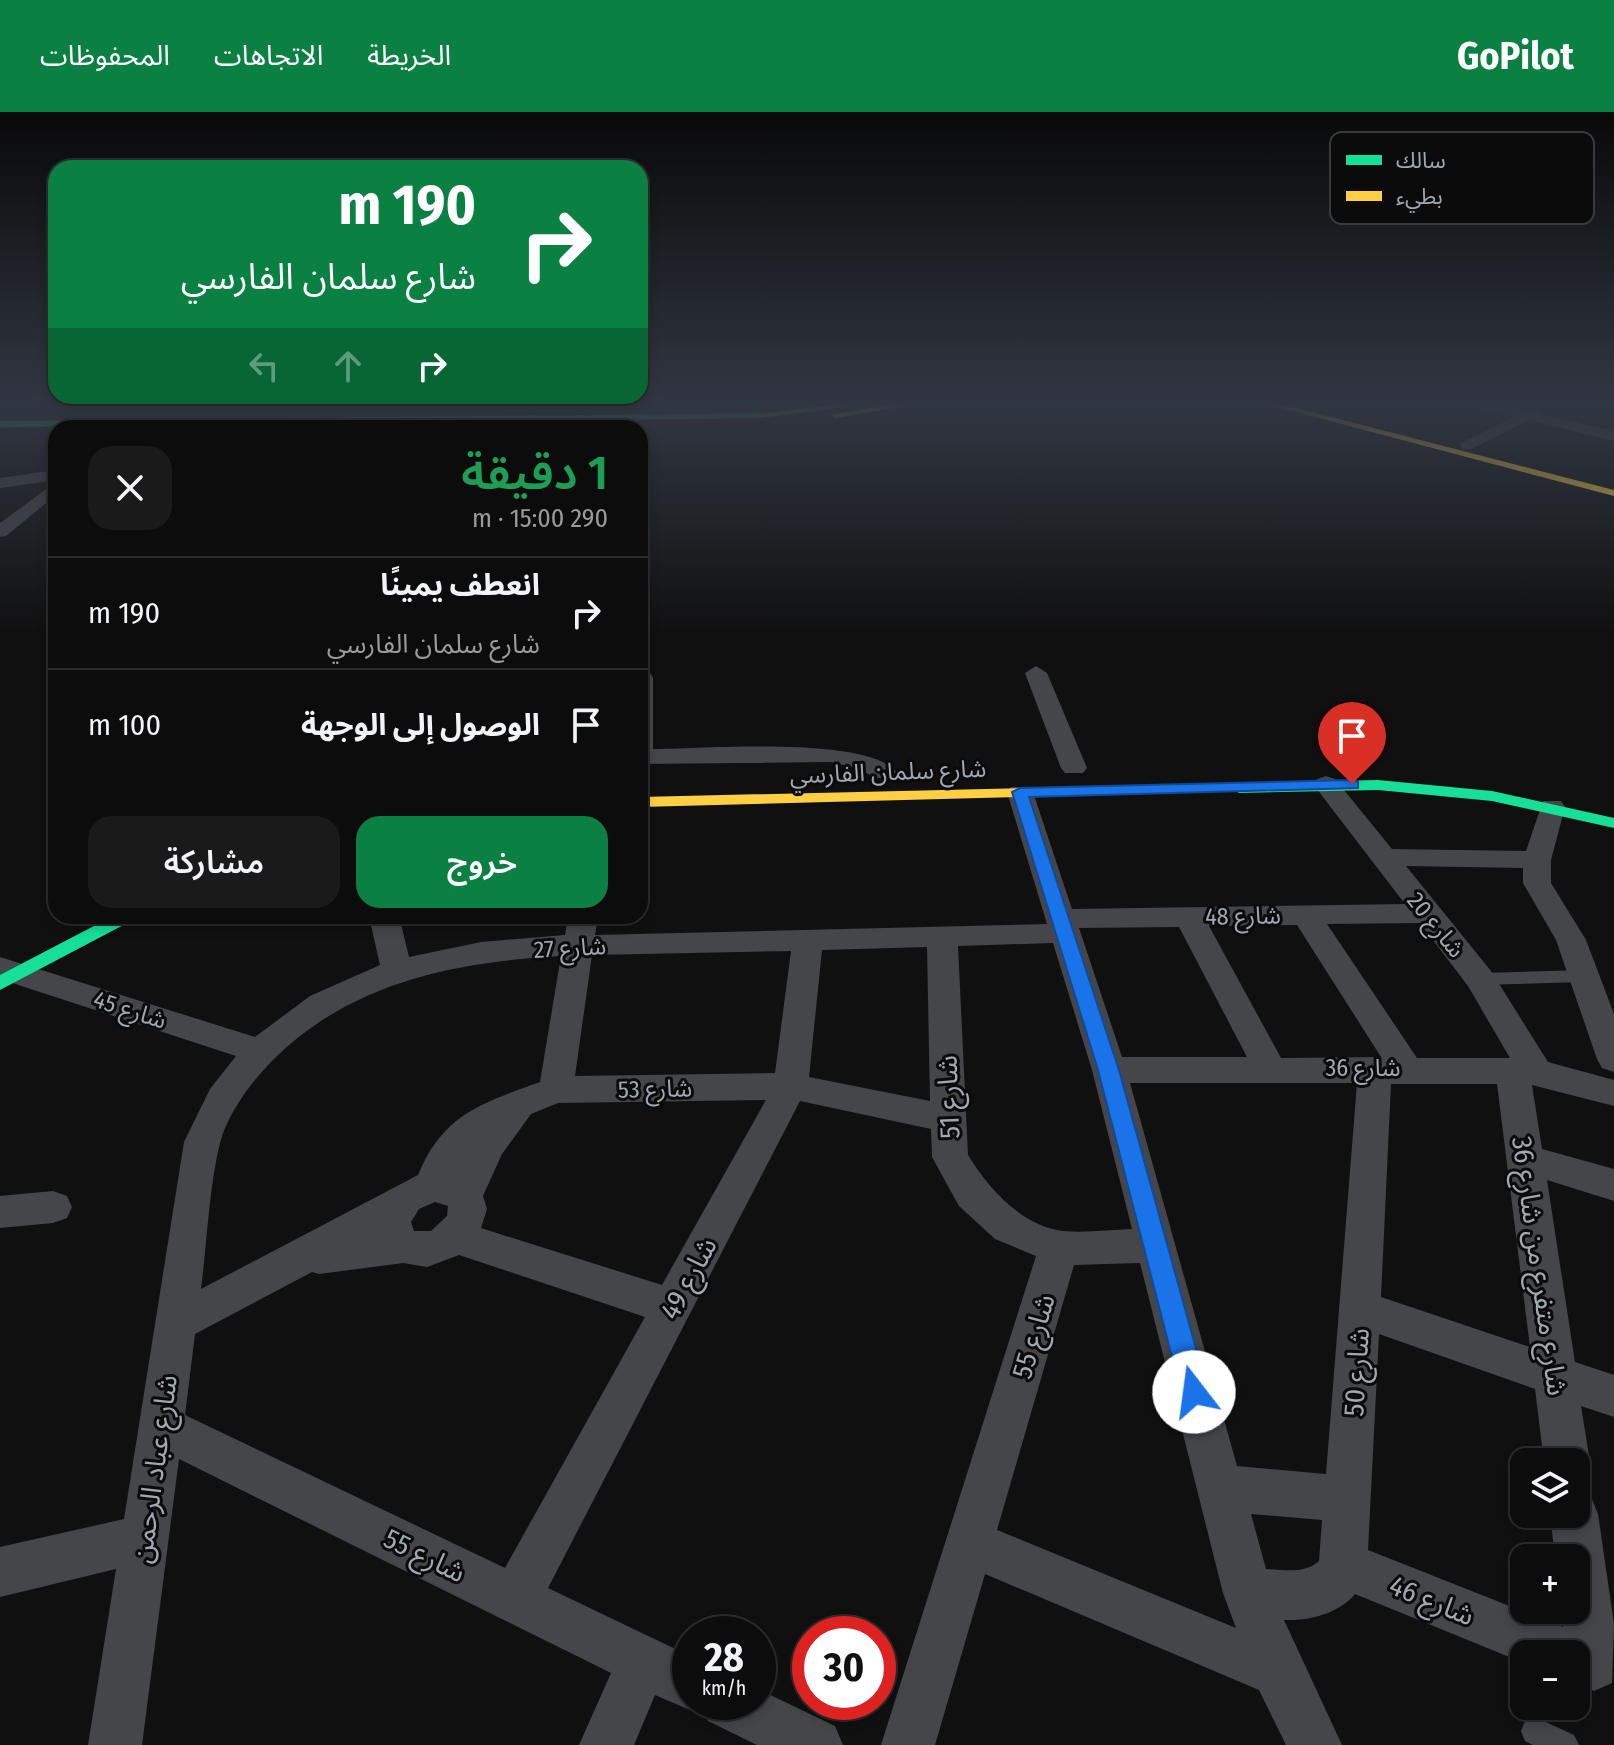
<!DOCTYPE html>
<html lang="ar">
<meta charset="utf-8">
<style>
body{margin:0;font-family:"Fira Sans Condensed","Noto Sans Arabic",sans-serif;background:#1a1a1a;color:#f1f3f6;direction:rtl;height:100vh;display:flex;flex-direction:column;font-size:30px;white-space:nowrap}
*{box-sizing:border-box;margin:0}
p{font-size:26px;color:#9a9b9d}
.icon{flex:none;width:44px;height:44px;fill:none;stroke:currentColor;stroke-width:2;stroke-linecap:round;stroke-linejoin:round}
.map{position:relative;flex:1;overflow:hidden;direction:ltr}
.panel{position:absolute;left:48px;top:308px;width:600px;height:504px;display:flex;flex-direction:column;background:#0c0c0c;border-radius:24px;box-shadow:0 4px 12px #0003,0 0 0 2px #2c2c2d;direction:rtl}
.panel>*{flex:none}
.guide{position:absolute;left:48px;top:48px;width:600px;height:244px;border-radius:24px;box-shadow:0 4px 12px #0003,0 0 0 2px #2c2c2d;direction:rtl;background:#0b8043;color:#fff;overflow:hidden}
.controls{position:absolute;left:1510px;top:1336px;display:grid;gap:16px}
.controls a{display:grid;place-items:center;width:80px;height:80px;border-radius:16px;background:#0c0c0c;box-shadow:0 4px 12px #0003,0 0 0 2px #2c2c2d;font-size:40px}
.speed{position:absolute;left:672px;top:1504px;display:flex;gap:16px;font-size:40px;font-weight:700;text-align:center}
.speed>*{display:grid;place-content:center;width:104px;height:104px;border-radius:50%;background:#0c0c0c;box-shadow:0 4px 12px #0003,0 0 0 2px #2c2c2d;line-height:1}
.speed small{font-size:20px;font-weight:400}
.speed .limit{border:12px solid #d22;background:#fff;color:#111}
.pin{position:absolute;display:grid;place-items:center;width:68px;height:68px;color:#fff;margin:-82px -34px;border-radius:50% 50% 50% 0;rotate:-45deg;box-shadow:0 0 8px #0007}
.pin .icon{rotate:45deg}
.me{position:absolute;width:88px;margin:-44px;rotate:345deg;stroke-linejoin:round;filter:drop-shadow(0 0 6px #0008)}
.turn{display:flex;align-items:center;gap:28px;height:168px;padding:0 40px;font-size:36px}
.turn .icon{width:104px;height:104px;stroke-width:2.5}
.turn b{display:block;font-size:56px;line-height:68px}
.lanes{display:flex;align-items:center;height:76px;padding:0 40px;background:#0003;justify-content:center;gap:40px;direction:ltr}
.lanes .off{opacity:.35}
.round{display:grid;place-items:center;flex:none;width:84px;height:84px;border-radius:24px;background:#1a1a1a}
.headline{display:flex;align-items:center;justify-content:space-between;height:136px;padding:0 40px}
h1{font-size:48px;font-weight:600;line-height:60px;color:#1e9e55}
.button{display:flex;gap:16px;margin-top:auto;padding:16px 40px}
.button a{flex:1;height:92px;border-radius:24px;background:#0b8043;color:#fff;font-size:32px;font-weight:600;line-height:92px;text-align:center}
.button a+a{background:#1a1a1a;color:#f1f3f6}
ul{padding:0;list-style:none}
li{display:flex;align-items:center;gap:24px;height:112px;padding:0 40px;border-top:2px solid #2c2c2d}
li div{flex:1}
li b{display:block;font-size:30px}
li em{font-style:normal}
header{display:flex;align-items:center;gap:48px;box-sizing:border-box;height:112px;padding:0 40px;background:#0b8043;color:#fff}
header strong{font-size:38px}
nav{display:flex;gap:44px;margin-inline-start:auto;font-size:28px}
.map>svg:first-child{display:block}
.lines{fill:none;stroke-linecap:round;stroke-linejoin:round}
.lane{fill:#444649;fill-rule:evenodd}
.street{fill:#444649;fill-rule:evenodd}
.fast{fill:#16e098;fill-rule:evenodd}
.slow{fill:#ffcf43;fill-rule:evenodd}
.route{fill:#1a73e8;stroke:#114b97;stroke-width:2}
.labels{text-anchor:middle;stroke-width:6;stroke-linejoin:round;paint-order:stroke}
.street-label{font-size:24px;fill:#a0a8b3;stroke:#0b0b0c}
.near-street-label{font-size:28px;fill:#a0a8b3;stroke:#0b0b0c}
.key{fill:#0b0b0c;stroke:#383a3e;stroke-width:2}
.key-label{font-size:22px;fill:#a0a8b3}
</style>
<header>
<strong>GoPilot</strong>
<nav><a>الخريطة</a><a>الاتجاهات</a><a>المحفوظات</a></nav>
</header>
<div class="map">
<svg width="1614" height="1633" viewBox="0 0 1614 1633">
<rect width="100%" height="100%" fill="#101010"/>
<g class="lines">
<path class="lane" d="M 1584,858 L 1592,864 L 1584,870 L 1480,873 L 1472,867 L 1480,861 Z
M 1535,1605 L 1574,1623 L 1579,1633 L 1533,1633 L 1525,1629 L 1521,1619 L 1525,1609 Z"/>
<path class="street" d="M 1471,292 L 1498,292 L 1526,299 L 1540,297 L 1541,302 L 1614,319 L 1614,329 L 1529,308 L 1471,337 L 1461,337 L 1461,331 L 1514,305 Z
M 56,358 L 56,368 L 0,376 L 0,366 Z
M 56,370 L 56,383 L 6,424 L 0,425 L 0,411 Z
M 1036,554 L 1047,561 L 1087,656 L 1083,661 L 1065,661 L 1061,656 L 1025,561 Z
M 640,560 L 650,561 L 653,566 L 653,637 C 701,637 870,623 897,661 L 893,666 L 875,666 L 860,657 L 831,650 L 640,652 Z
M 1326,664 L 1335,667 L 1392,737 L 1526,739 L 1543,689 L 1561,689 L 1565,695 L 1551,748 L 1551,771 L 1586,828 L 1614,902 L 1614,960 L 1602,956 L 1597,947 L 1556,828 L 1523,771 L 1523,756 L 1406,754 L 1491,859 L 1548,950 L 1614,968 L 1614,994 L 1532,973 L 1542,1037 L 1614,1057 L 1614,1089 L 1547,1068 L 1575,1250 L 1614,1263 L 1614,1305 L 1581,1294 L 1590,1350 L 1583,1366 L 1576,1369 L 1576,1350 L 1544,1350 L 1535,1277 L 1379,1222 L 1368,1438 L 1563,1515 L 1561,1498 L 1576,1498 L 1576,1446 L 1555,1446 L 1550,1402 L 1576,1402 L 1576,1379 L 1591,1385 L 1598,1402 L 1614,1512 L 1612,1571 L 1594,1579 L 1576,1572 L 1576,1542 L 1524,1542 L 1524,1551 L 1355,1482 C 1338,1502 1309,1509 1284,1508 L 1342,1633 L 1286,1633 L 1259,1578 L 985,1462 L 935,1633 L 881,1633 L 1036,1144 L 995,1127 L 959,1094 L 932,1045 L 931,1017 L 800,989 L 548,1476 L 690,1544 L 690,1590 L 758,1590 L 758,1577 L 835,1614 L 843,1633 L 757,1633 L 708,1609 L 702,1594 L 690,1598 L 655,1583 L 634,1633 L 579,1633 L 611,1561 L 179,1347 L 142,1633 L 88,1633 L 116,1457 L 0,1485 L 0,1435 L 124,1407 L 184,1030 L 210,977 L 236,944 L 0,867 L 0,845 L 255,925 L 310,884 L 380,853 L 369,804 L 399,804 L 409,845 L 481,830 L 565,823 L 568,804 L 598,804 L 595,823 L 1047,812 L 1007,680 L 1011,675 L 1029,675 L 1033,680 L 1072,797 L 1405,792 L 1313,672 L 1317,667 ZM 1420,811 L 1468,874 L 1510,946 L 1417,946 L 1327,812 ZM 1297,813 L 1381,945 L 1281,946 L 1209,814 ZM 1179,815 L 1247,945 L 1122,945 L 1079,816 ZM 1053,831 L 1092,958 L 1132,1117 C 1110,1118 1085,1121 1063,1119 C 1022,1114 988,1076 968,1043 L 958,834 ZM 927,835 L 930,989 L 809,965 L 822,838 ZM 791,839 L 775,961 L 575,964 L 592,843 ZM 561,844 L 540,970 C 482,991 443,1002 418,1063 L 201,1177 C 207,1131 209,1075 220,1031 C 228,1001 250,972 271,950 C 350,870 454,850 561,844 ZM 1130,971 L 1357,971 L 1326,1362 L 1237,1354 ZM 1391,972 L 1497,972 L 1530,1235 L 1381,1185 ZM 766,988 L 662,1173 L 481,1116 L 487,1097 L 483,1084 L 502,1042 L 531,1002 L 558,991 ZM 435,1090 L 448,1094 L 447,1104 L 431,1119 L 414,1119 L 411,1110 L 419,1097 ZM 459,1143 L 645,1205 L 505,1456 L 185,1303 L 195,1222 L 312,1160 L 319,1162 L 403,1151 L 427,1155 ZM 1140,1151 L 1223,1481 L 1236,1516 L 997,1418 L 1074,1153 ZM 1251,1402 L 1322,1408 L 1319,1449 C 1305,1462 1284,1458 1266,1457 Z
M 53,1079 L 67,1084 L 72,1095 L 67,1106 L 53,1111 L 0,1116 L 0,1084 Z"/>
<path class="fast" d="M 761,301 L 758,306 L 0,315 L 0,309 Z
M 1378,668 L 1492,679 L 1614,706 L 1614,716 L 1492,689 L 1378,678 L 1239,681 L 1231,676 L 1239,671 Z
M 113,804 L 136,804 L 133,808 L 0,878 L 0,863 Z"/>
<path class="slow" d="M 837,292 L 869,292 L 758,306 L 754,303 Z
M 893,292 L 917,292 L 835,306 L 831,303 Z
M 1266,292 L 1281,292 L 1614,378 L 1614,384 Z
M 1239,671 L 1247,676 L 1244,679 L 640,695 L 640,685 Z"/>
</g>
<linearGradient id="sky" x2="0" y2="1"><stop stop-color="#090909"/><stop offset="0.56" stop-color="#313742"/><stop offset="1" stop-color="#313742" stop-opacity="0"/></linearGradient>
<rect width="1614" height="521" fill="url(#sky)"/>
<path class="route" d="M 1352,668 L 1358,669 L 1358,676 L 1029,685 L 1119,958 L 1208,1280 L 1204,1289 L 1194,1293 L 1185,1289 L 1181,1280 L 1098,958 L 1012,680 L 1020,676 Z"/>
<g class="labels">
<g class="street-label">
<text transform="translate(888 660) rotate(-2)" y="8">شارع سلمان الفارسي</text>
<text transform="translate(1243 804) rotate(-1)" y="8">شارع 48</text>
<text transform="translate(1436 813) rotate(51)" y="8">شارع 20</text>
<text transform="translate(570 836) rotate(-3)" y="8">شارع 27</text>
<text transform="translate(130 898) rotate(18)" y="8">شارع 45</text>
<text x="1363" y="964">شارع 36</text>
<text transform="translate(655 977) rotate(-1)" y="8">شارع 53</text>
</g>
<g class="near-street-label">
<text transform="translate(948 985) rotate(-92)" y="10">شارع 51</text>
<text transform="translate(1540 1154) rotate(82)" y="10">شارع متفرع من شارع 36</text>
<text transform="translate(688 1166) rotate(-62)" y="10">شارع 49</text>
<text transform="translate(1033 1224) rotate(-73)" y="10">شارع 55</text>
<text transform="translate(1356 1260) rotate(-86)" y="10">شارع 50</text>
<text transform="translate(154 1357) rotate(-82)" y="10">شارع عباد الرحمن</text>
<text transform="translate(425 1443) rotate(26)" y="10">شارع 55</text>
<text transform="translate(1432 1488) rotate(22)" y="10">شارع 46</text>
</g>
</g>
<rect x="1330" y="20" width="264" height="92" rx="12" class="key"/>
<rect x="1346" y="43" width="36" height="10" fill="#16e098"/>
<rect x="1346" y="79" width="36" height="10" fill="#ffcf43"/>
<g class="key-label">
<text x="1396" y="56">سالك</text>
<text x="1396" y="92">بطيء</text>
</g>
</svg>
<div class="controls">
<a><svg class="icon" aria-label="layers" viewBox="0 0 24 24"><path d="M12 4l9 5-9 5-9-5zM3 14l9 5 9-5"/></svg></a>
<a>+</a>
<a>−</a>
</div>
<div class="speed"><div>28<small>km/h</small></div><div class="limit">30</div></div>
<div class="pin" style="left:1352px;top:672px;background:#d93025"><svg class="icon" aria-label="arrive" viewBox="0 0 24 24"><path d="M6 21V4h12l-3 4 3 4H6"/></svg></div>
<svg class="me" style="left:1194px;top:1280px" viewBox="-20 -20 40 40"><circle r="19" fill="#fff"/><path d="M0-13L10 11 0 6-10 11z" fill="#1a73e8"/></svg>
<div class="guide">
<div class="turn"><svg class="icon" aria-label="right" viewBox="0 0 24 24"><path d="M7 20v-9h11M14 6l5 5-5 5"/></svg><div><b>190 m</b>شارع سلمان الفارسي</div></div>
<div class="lanes"><svg class="icon off" aria-label="left" viewBox="0 0 24 24"><path d="M17 20v-9H6M10 6l-5 5 5 5"/></svg><svg class="icon off" aria-label="ahead" viewBox="0 0 24 24"><path d="M12 20V5M6 11l6-6 6 6"/></svg><svg class="icon" aria-label="right" viewBox="0 0 24 24"><path d="M7 20v-9h11M14 6l5 5-5 5"/></svg></div>
</div>
<section class="panel">
<div class="headline"><div><h1>1 دقيقة</h1><p>290 m · 15:00</p></div><a class="round"><svg class="icon" aria-label="close" viewBox="0 0 24 24"><path d="M6 6l12 12M18 6L6 18"/></svg></a></div>
<ul>
<li><svg class="icon" aria-label="right" viewBox="0 0 24 24"><path d="M7 20v-9h11M14 6l5 5-5 5"/></svg><div><b>انعطف يمينًا</b><p>شارع سلمان الفارسي</p></div><em>190 m</em></li>
<li><svg class="icon" aria-label="arrive" viewBox="0 0 24 24"><path d="M6 21V4h12l-3 4 3 4H6"/></svg><div><b>الوصول إلى الوجهة</b></div><em>100 m</em></li>
</ul>
<div class="button"><a>خروج</a><a>مشاركة</a></div>
</section>
</div>
